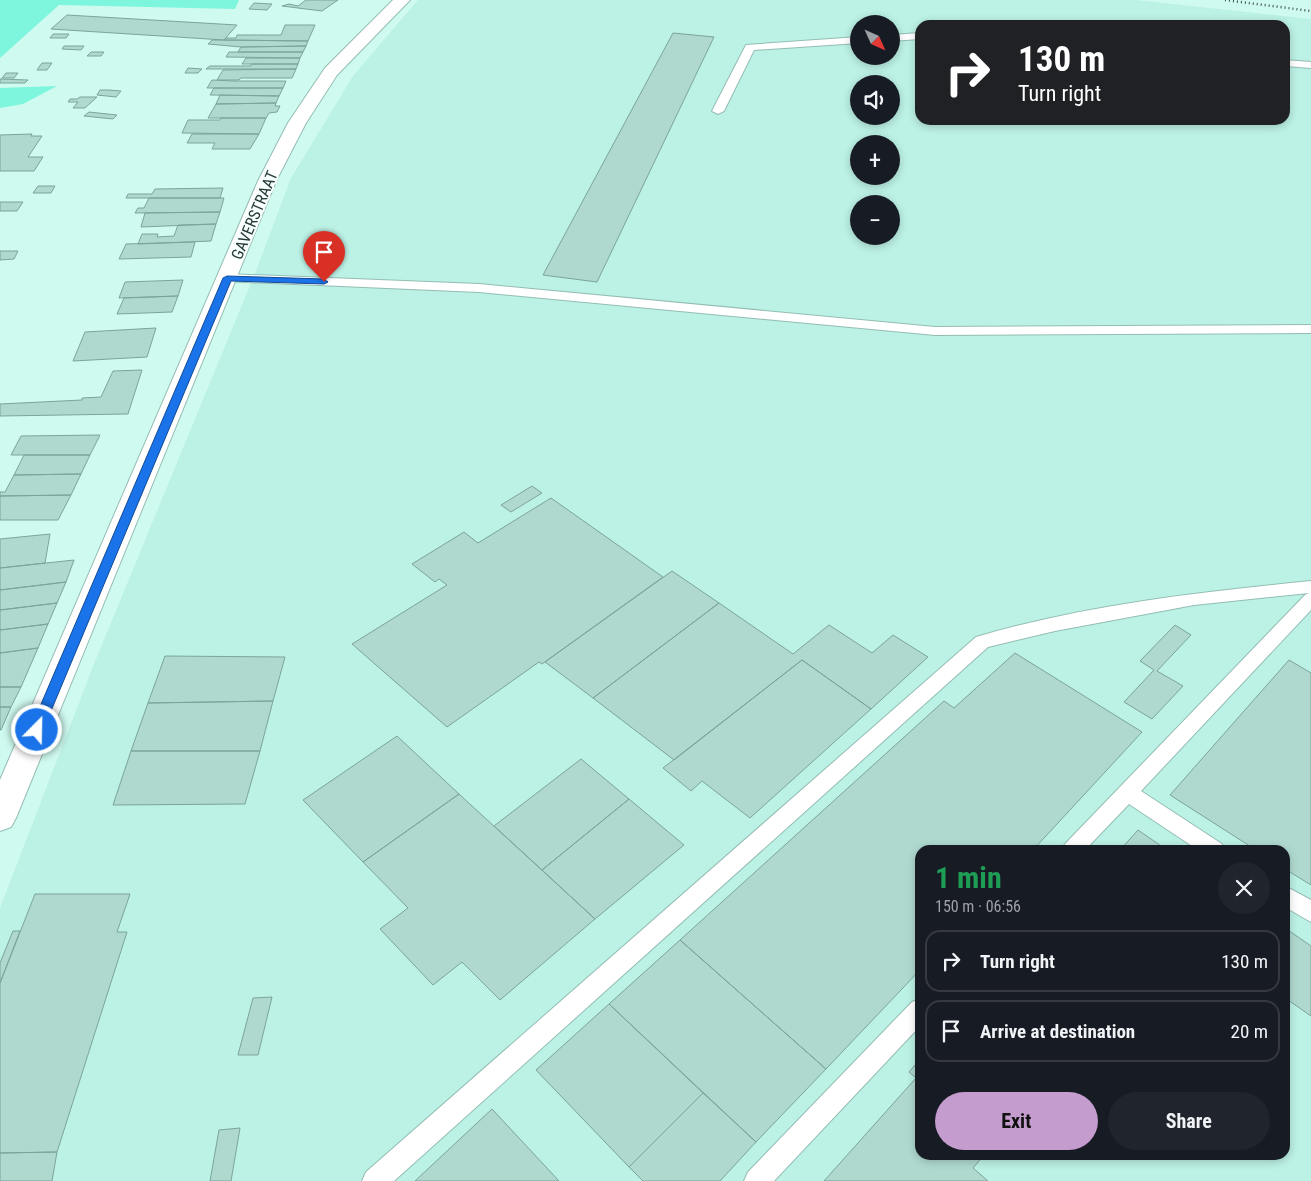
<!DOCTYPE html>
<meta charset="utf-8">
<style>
body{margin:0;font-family:"Roboto Condensed",sans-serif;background:#20242c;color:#f1f3f6;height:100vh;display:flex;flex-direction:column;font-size:19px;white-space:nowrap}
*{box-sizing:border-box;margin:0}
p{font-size:16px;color:#9ea1a6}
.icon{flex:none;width:28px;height:28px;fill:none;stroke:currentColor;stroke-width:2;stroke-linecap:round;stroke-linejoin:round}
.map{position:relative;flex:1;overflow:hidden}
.sheet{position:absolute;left:915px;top:845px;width:375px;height:315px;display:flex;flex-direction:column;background:#171b24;border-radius:15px;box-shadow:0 2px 8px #0003}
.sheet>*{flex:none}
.guide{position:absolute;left:915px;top:20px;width:375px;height:105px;border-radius:15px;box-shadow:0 2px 8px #0003;background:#202124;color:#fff;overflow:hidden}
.needle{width:32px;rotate:135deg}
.fabs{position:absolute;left:850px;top:15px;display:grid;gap:10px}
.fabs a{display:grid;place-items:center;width:50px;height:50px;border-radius:50%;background:#171b24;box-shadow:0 2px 8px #0003;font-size:25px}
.pin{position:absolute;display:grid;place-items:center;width:42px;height:42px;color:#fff;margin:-51px -21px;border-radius:50% 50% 50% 0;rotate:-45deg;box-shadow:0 0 5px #0007}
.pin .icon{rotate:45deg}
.me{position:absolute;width:55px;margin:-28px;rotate:23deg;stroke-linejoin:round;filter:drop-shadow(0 0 4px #0008)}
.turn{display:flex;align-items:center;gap:18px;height:105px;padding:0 20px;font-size:22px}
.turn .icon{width:65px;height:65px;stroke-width:2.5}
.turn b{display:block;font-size:35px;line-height:42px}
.round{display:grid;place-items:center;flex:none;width:52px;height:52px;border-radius:26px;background:#20242c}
.headline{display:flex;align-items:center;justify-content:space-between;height:85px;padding:0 20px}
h1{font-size:30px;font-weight:700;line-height:38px;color:#1e9e55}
.button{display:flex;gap:10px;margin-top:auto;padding:10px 20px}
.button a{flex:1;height:58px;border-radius:30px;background:#c49cce;color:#111;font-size:20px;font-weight:700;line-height:58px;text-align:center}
.button a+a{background:#20242c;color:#f1f3f6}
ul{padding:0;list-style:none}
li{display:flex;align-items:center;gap:15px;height:62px;margin:0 10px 8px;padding:0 10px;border:2px solid #363941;border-radius:15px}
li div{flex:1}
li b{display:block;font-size:19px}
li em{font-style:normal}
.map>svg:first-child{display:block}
.built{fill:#bcf1e5;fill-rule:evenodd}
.green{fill:#7ef6de}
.building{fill:#afd9cf;stroke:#7ba49b}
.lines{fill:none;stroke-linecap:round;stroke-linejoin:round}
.lane-casing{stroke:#93bdb3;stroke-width:2}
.secondary-casing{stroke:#93bdb3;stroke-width:2}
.lane{fill:#fff;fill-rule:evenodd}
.secondary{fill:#fff;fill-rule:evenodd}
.rail{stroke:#3c514c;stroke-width:2.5;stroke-dasharray:1 3;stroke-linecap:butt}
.route{fill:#1a73e8;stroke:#114b97}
.labels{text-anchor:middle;stroke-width:4;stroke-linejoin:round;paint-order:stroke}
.street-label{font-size:16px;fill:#293b37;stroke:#f6fffd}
</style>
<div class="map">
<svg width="1311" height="1181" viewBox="0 0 1311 1181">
<rect width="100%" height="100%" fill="#cffaf0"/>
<path class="built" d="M 418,0 L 1136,0 L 1311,19 L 1311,1181 L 0,1181 L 0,908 L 94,664 L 256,271 L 291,178 L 353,76 ZM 859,24 L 891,24 L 891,56 L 859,56 ZM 920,25 L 1285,25 L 1285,120 L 920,120 ZM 859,84 L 891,84 L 891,116 L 859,116 ZM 859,144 L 891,144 L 891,176 L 859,176 ZM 859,204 L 891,204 L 891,236 L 859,236 ZM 920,850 L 1285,850 L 1285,1155 L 920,1155 Z"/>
<path class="green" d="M 0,0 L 251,0 L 239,0 L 235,9 L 59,5 L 0,58 Z
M 57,86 L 23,104 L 0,108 L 0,88 Z"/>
<path class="building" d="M 306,0 L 338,0 L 322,11 L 282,6 L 289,4 L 298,6 Z
M 254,3 L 272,4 L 267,10 L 249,9 Z
M 67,15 L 237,25 L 224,40 L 51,29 Z
M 285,25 L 315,25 L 308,41 L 224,40 L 226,38 L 236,38 L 237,35 L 281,35 Z
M 673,33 L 714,37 L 597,282 L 543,275 Z
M 53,34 L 69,34 L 66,38 L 50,38 Z
M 212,40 L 224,40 L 308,41 L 306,46 L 241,47 L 208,44 Z
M 64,46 L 84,46 L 81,50 L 62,49 Z
M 306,46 L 303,52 L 238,52 L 241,47 Z
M 91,52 L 104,52 L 101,56 L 87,56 Z
M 229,52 L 303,52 L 300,58 L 226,57 Z
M 246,58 L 300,58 L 298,64 L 242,64 Z
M 42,63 L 52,63 L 47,70 L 37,70 Z
M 252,64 L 298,64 L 296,69 L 206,69 L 210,66 L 251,66 Z
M 188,68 L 202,69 L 198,73 L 185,73 Z
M 296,69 L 292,78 L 241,78 L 239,80 L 217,80 L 223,70 Z
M 6,73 L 18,73 L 14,78 L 2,78 Z
M 0,79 L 28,80 L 25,83 L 0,83 Z
M 212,80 L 234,81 L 286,81 L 283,88 L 207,88 Z
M 214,88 L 283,88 L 279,96 L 210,95 Z
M 100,90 L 109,90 L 121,91 L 116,97 L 97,95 Z
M 220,95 L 279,96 L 276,103 L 216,104 Z
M 80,97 L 97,97 L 85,108 L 73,108 L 78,102 L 68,102 L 70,99 L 77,99 Z
M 276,103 L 275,106 L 280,106 L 277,112 L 269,113 L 266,118 L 208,118 L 216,104 Z
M 89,112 L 117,115 L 113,119 L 84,116 Z
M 221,118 L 266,118 L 259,134 L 182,133 L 188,120 L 220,120 Z
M 32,134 L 31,136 L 42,136 L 28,157 L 43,157 L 34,171 L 0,171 L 0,135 Z
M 192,134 L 259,134 L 250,149 L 212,149 L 215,143 L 187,143 Z
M 38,186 L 55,186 L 51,193 L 33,193 Z
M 223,188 L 220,198 L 126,198 L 128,194 L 152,194 L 155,189 Z
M 149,198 L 224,198 L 220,212 L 135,213 L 138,208 L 144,208 Z
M 0,202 L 23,202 L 17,211 L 0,211 Z
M 220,212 L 216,224 L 141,227 L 145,213 Z
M 216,224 L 211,241 L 138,244 L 142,234 L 158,234 L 157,237 L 174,236 L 178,225 Z
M 195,242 L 191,257 L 119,259 L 126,244 Z
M 18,251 L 14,259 L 0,260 L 0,251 Z
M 183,280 L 178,296 L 119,298 L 125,282 Z
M 178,296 L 172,312 L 117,314 L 124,298 Z
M 156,328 L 147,357 L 73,361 L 85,332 Z
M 142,370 L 128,414 L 0,416 L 0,404 L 82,400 L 82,398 L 101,397 L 113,371 Z
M 100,435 L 90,455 L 11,455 L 21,436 Z
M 24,455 L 90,455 L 81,474 L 14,475 Z
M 81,474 L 71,495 L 0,496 L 0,492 L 5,492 L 14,475 Z
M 532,486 L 542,493 L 511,512 L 501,505 Z
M 71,495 L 58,520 L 0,520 L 0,496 Z
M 551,498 L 663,577 L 542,664 L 539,662 L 447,727 L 352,644 L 447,585 L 439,579 L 435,582 L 412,564 L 464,532 L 478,543 Z
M 50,534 L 45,563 L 0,568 L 0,539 Z
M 74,560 L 66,582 L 0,590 L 0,568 Z
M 672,571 L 719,603 L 593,698 L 545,662 Z
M 66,582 L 57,603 L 0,610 L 0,590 Z
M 57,603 L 48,624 L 0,630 L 0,610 Z
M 719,603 L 793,654 L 829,625 L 872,653 L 893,635 L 928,657 L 871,709 L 802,660 L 674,760 L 593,698 Z
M 48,624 L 38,648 L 0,653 L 0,630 Z
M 1175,625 L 1191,635 L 1157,671 L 1183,686 L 1152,719 L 1124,702 L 1154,670 L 1140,661 Z
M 38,648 L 21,687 L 0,687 L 0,653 Z
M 1015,653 L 1142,732 L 1033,850 L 920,850 L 920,970 L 826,1069 L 680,940 L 944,701 L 954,708 Z
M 165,656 L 285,657 L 273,701 L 148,703 Z
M 802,660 L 871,709 L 750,818 L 702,781 L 691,791 L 663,768 Z
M 1289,660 L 1311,673 L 1311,885 L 1285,869 L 1285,850 L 1256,850 L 1170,795 Z
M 0,687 L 21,687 L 11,707 L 0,707 Z
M 273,701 L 260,751 L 131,751 L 148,703 Z
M 0,707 L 11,707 L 1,730 L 0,730 Z
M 397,736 L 459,794 L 363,862 L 303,800 Z
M 131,751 L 260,751 L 245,804 L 113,805 Z
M 581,759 L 629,799 L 542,870 L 494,826 Z
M 459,794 L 595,919 L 500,1000 L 462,962 L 433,985 L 380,929 L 408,908 L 363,862 Z
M 629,799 L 684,845 L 595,919 L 542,870 Z
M 1138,830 L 1167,850 L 1120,850 Z
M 35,894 L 130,894 L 117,932 L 127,932 L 57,1152 L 0,1153 L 0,983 Z
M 1285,928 L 1311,946 L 1311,1016 L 1285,998 Z
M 13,931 L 20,931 L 0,983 L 0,963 Z
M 680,940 L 826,1069 L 756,1142 L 609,1004 Z
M 272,997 L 258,1055 L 238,1055 L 253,998 Z
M 609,1004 L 703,1093 L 629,1167 L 536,1070 Z
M 920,1059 L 920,1155 L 984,1155 L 973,1168 L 988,1181 L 824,1181 L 916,1078 L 909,1072 Z
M 703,1093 L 756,1142 L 720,1181 L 643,1181 L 629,1167 Z
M 492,1109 L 559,1181 L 415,1181 Z
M 240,1128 L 231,1181 L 210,1181 L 219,1130 Z
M 57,1152 L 52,1181 L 0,1181 L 0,1153 Z"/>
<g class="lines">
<defs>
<path id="lane" d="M 920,33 L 920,39 L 891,41 L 891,35 Z
M 859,37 L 859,43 L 754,50 L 724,111 L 718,114 L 712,111 L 746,45 Z
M 1285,60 L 1311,62 L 1311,68 L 1285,66 Z
M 227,274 L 479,284 L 935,327 L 1311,325 L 1311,333 L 935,335 L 479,292 L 222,281 L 220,278 Z
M 1311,581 L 1311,610 L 1141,791 L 1222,844 L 1225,850 L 1198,850 L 1129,804 L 1085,850 L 1062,850 L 1065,844 L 1305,595 L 1309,593 L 1194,605 L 1055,631 L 988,647 L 394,1181 L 362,1181 L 366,1172 L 976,637 C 1083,605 1200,592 1311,581 Z
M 1285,886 L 1311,900 L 1311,922 L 1285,907 Z
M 920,999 L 920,1026 L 774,1181 L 744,1181 L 748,1172 L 912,1002 Z"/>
<path id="secondary" d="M 393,0 L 410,0 L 337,75 L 306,123 L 276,181 L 16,818 L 11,827 L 0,831 L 0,780 L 258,181 L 288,123 L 325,68 Z"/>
</defs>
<use href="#lane" class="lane-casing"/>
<use href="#secondary" class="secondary-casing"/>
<use href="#lane" class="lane"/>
<use href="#secondary" class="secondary"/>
<path class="rail" d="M 1225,0 L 1311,11"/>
</g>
<path class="route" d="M 227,276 L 324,279 L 328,282 L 324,284 L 231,281 L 43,730 L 41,733 L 32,733 L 30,730 L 223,278 Z"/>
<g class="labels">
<g class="street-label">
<text transform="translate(254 215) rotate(-67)" y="6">GAVERSTRAAT</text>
</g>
</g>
</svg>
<div class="fabs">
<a><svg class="needle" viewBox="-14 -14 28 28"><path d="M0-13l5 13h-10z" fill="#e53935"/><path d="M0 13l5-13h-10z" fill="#9ea1a6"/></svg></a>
<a><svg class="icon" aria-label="sound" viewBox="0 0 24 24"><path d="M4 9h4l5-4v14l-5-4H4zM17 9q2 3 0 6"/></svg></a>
<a>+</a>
<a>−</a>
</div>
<div class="pin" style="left:324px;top:282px;background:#d93025"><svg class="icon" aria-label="arrive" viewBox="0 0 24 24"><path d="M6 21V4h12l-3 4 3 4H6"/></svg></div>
<svg class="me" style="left:37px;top:730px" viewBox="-20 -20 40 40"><circle r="17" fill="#1a73e8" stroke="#fff" stroke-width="3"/><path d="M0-11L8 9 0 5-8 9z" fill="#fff"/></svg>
<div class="guide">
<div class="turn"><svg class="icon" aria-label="right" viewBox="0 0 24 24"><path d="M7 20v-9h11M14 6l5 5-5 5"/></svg><div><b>130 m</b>Turn right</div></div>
</div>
<section class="sheet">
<div class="headline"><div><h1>1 min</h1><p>150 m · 06:56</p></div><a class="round"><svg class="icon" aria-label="close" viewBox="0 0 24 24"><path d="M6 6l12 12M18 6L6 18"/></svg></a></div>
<ul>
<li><svg class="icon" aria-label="right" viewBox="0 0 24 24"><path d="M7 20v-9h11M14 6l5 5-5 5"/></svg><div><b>Turn right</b></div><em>130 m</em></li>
<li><svg class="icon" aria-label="arrive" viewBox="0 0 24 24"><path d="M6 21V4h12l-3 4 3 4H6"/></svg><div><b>Arrive at destination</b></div><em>20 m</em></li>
</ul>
<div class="button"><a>Exit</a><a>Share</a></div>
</section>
</div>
